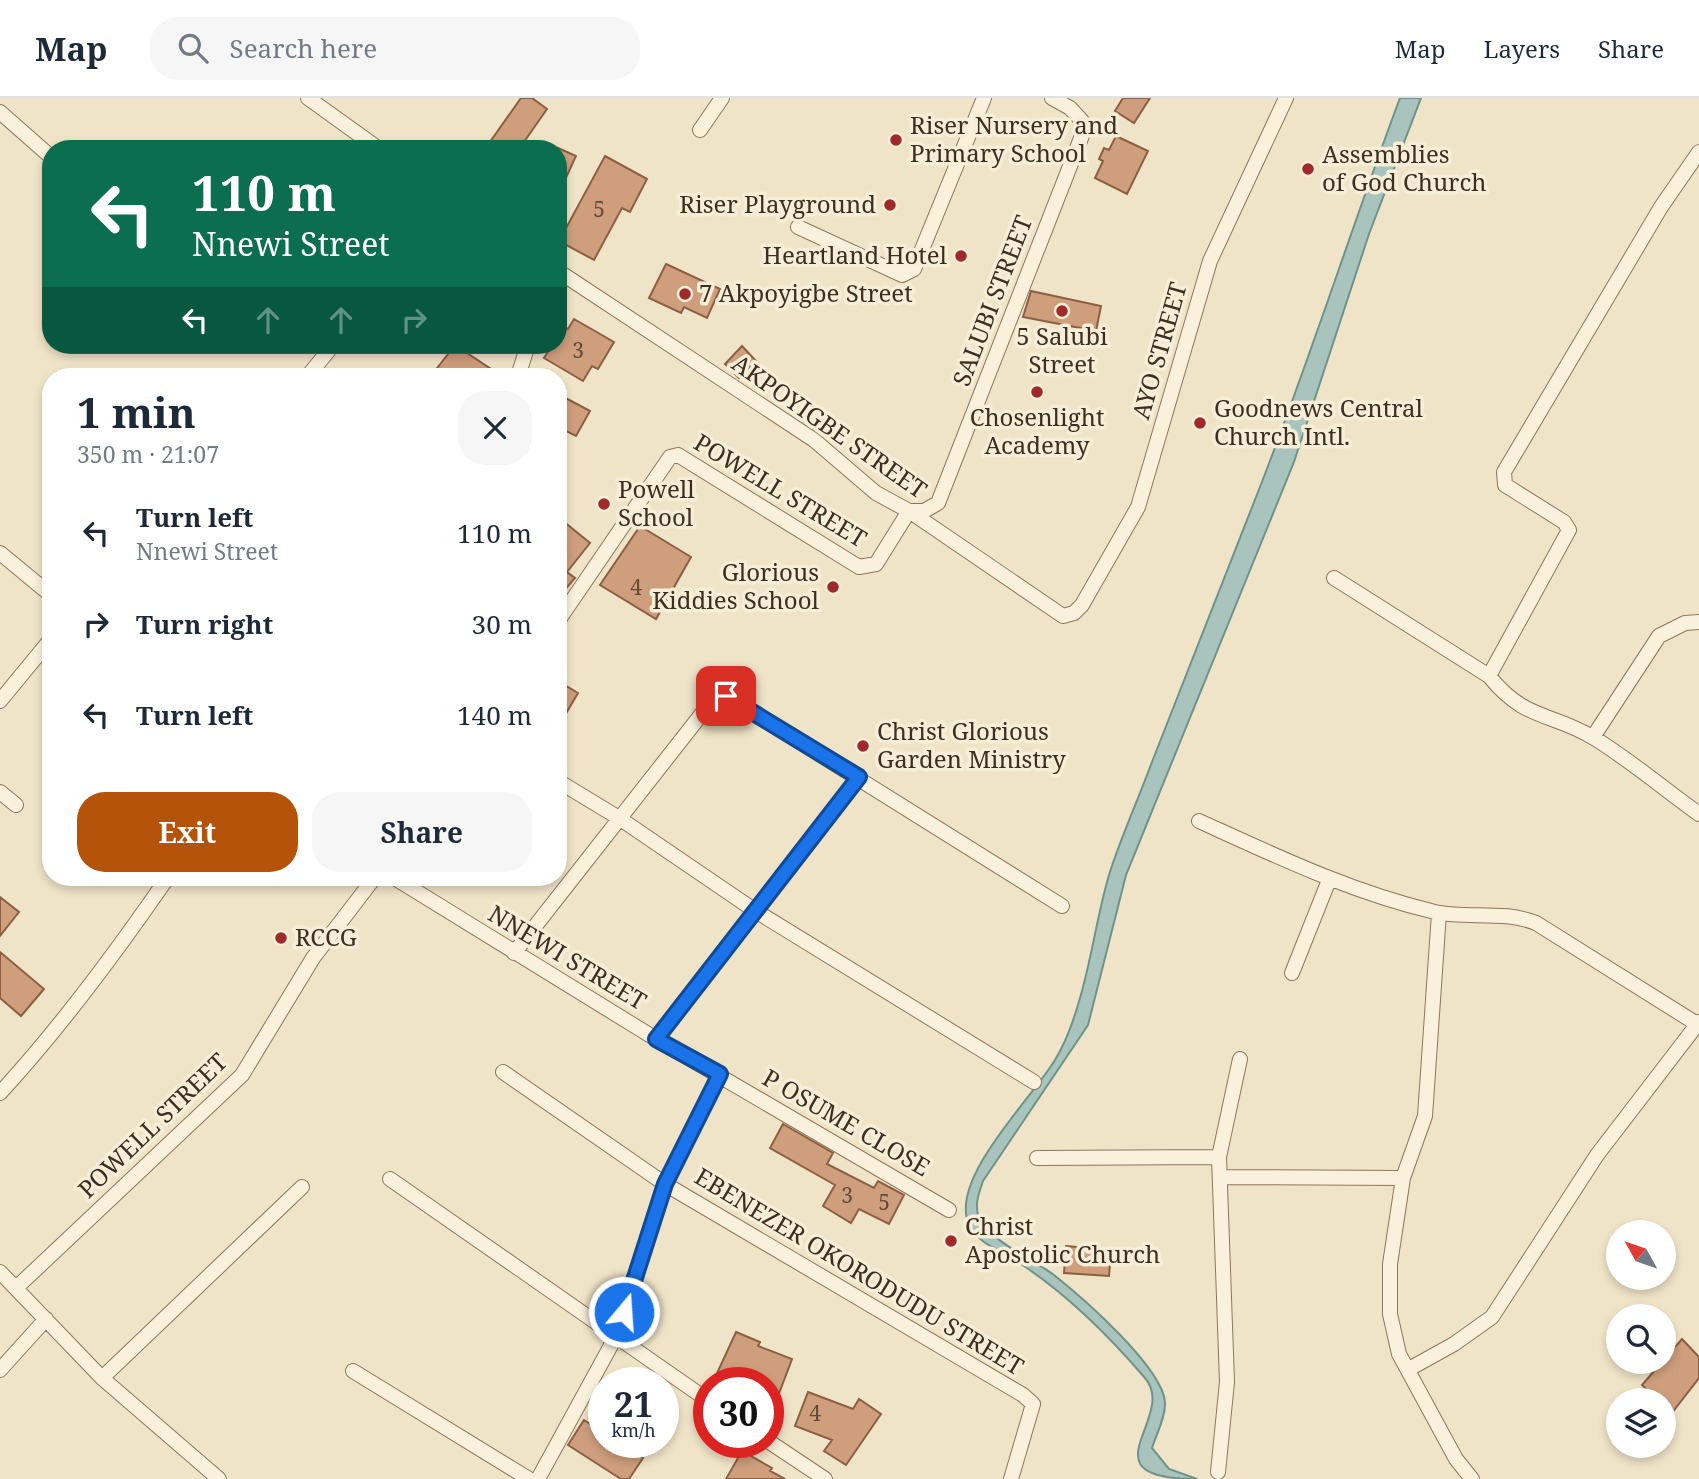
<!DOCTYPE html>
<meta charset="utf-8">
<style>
body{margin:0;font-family:"Noto Serif",serif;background:#f6f6f7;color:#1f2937;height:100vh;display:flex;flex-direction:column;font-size:26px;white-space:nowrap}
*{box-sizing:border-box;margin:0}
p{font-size:23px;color:#747a83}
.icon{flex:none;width:38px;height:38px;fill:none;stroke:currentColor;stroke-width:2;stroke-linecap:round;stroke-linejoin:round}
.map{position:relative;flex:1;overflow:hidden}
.details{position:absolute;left:42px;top:270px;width:525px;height:518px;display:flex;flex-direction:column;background:#fff;border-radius:28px;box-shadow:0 4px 10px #0003}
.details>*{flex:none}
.top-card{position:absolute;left:42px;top:42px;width:525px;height:214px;border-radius:28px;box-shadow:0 4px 10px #0003;background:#0b6e4f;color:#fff;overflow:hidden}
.needle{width:46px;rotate:310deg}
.tools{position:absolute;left:1606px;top:1122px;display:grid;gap:14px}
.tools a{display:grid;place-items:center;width:70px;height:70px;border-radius:50%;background:#fff;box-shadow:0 4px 10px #0003;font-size:35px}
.speed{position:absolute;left:588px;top:1269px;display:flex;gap:14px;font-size:35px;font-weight:700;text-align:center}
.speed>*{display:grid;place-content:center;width:91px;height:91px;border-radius:50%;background:#fff;box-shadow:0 4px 10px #0003;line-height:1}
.speed small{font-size:18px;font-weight:400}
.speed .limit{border:10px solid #d22;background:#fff;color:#111}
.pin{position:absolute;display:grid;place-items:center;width:60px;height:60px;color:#fff;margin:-30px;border-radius:14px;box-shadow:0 4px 10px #0006}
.me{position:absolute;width:77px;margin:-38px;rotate:18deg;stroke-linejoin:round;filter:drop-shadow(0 0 5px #0008)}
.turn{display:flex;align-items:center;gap:24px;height:147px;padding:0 35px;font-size:32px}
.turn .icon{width:91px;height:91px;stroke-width:2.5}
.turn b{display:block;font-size:49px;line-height:60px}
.lanes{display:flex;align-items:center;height:66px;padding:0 35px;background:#0003;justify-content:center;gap:35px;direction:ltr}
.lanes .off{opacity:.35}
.round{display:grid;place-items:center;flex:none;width:74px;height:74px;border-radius:28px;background:#f6f6f7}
.head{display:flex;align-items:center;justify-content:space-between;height:119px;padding:0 35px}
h1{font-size:42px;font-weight:700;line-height:52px}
.cta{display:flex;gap:14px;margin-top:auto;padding:14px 35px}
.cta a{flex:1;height:80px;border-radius:28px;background:#b45309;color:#fff;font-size:28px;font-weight:700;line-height:80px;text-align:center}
.cta a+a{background:#f6f6f7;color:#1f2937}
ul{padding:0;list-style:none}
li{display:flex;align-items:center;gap:21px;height:91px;padding:0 35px}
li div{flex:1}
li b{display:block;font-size:26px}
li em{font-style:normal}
header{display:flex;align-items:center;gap:42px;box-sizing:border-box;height:98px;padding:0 35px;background:#fff;border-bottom:2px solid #e0e1e3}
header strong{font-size:33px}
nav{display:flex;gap:38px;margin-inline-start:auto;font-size:24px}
.search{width:490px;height:63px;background:#f6f6f7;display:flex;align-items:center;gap:18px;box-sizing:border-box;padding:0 24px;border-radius:28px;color:#747a83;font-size:26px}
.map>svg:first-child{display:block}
.water{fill:#a9c4bc;stroke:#6f938a;stroke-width:2}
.building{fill:#cf9f7d;stroke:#8d5f41;stroke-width:2}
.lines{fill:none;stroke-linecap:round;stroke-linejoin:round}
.street-casing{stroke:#8d765c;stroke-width:16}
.street{stroke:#faf1dc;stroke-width:14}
.route-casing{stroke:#114b97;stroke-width:18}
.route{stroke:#1a73e8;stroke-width:12}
.poi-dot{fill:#9e2a2b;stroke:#f7eed8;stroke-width:2.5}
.labels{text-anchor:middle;stroke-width:7;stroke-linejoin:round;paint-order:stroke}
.number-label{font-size:21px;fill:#624a37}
.poi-label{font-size:24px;fill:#3d2e20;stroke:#f7eed8;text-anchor:start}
.street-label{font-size:24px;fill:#3d2e20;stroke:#f7eed8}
</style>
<header>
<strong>Map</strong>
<div class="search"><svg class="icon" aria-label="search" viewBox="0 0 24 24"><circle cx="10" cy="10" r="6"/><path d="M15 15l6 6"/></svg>Search here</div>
<nav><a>Map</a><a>Layers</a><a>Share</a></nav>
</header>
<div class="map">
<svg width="1699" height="1381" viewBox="0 0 1699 1381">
<rect width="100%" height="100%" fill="#f0e4c8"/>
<path class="water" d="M 1400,0 L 1421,0 L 1369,136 L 1294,364 L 1126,777 L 1088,927 L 983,1083 C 979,1095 974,1107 979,1119 C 988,1142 1034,1162 1054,1177 C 1083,1200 1162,1269 1165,1304 C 1166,1318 1156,1337 1152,1350 L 1169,1371 L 1197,1381 C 1080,1381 1179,1319 1145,1280 C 1109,1238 1068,1197 1021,1166 C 1002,1152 974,1146 967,1121 C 955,1075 1032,1000 1055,962 C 1064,947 1072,927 1077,910 C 1091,867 1096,821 1109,777 C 1121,739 1138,702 1152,664 C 1187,574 1222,484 1258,394 C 1309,264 1351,131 1400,0 Z"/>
<path class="building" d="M 521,0 L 532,0 L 547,11 L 519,51 L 485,51 Z
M 1123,0 L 1150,0 L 1134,25 L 1115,13 Z
M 1116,38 L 1148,53 L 1127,96 L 1095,80 L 1103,63 L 1099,61 L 1104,50 L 1109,52 Z
M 558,50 L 576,58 L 558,97 Z
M 605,58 L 647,81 L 630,114 L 622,110 L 594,162 L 559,143 Z
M 666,166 L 720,191 L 707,220 L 684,209 L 681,215 L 649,200 Z
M 1031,193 L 1101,208 L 1096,233 L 1023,219 Z
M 574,221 L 614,244 L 598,271 L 592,268 L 583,283 L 544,260 L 552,247 L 558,247 L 558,236 L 563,228 L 568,231 Z
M 455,247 L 491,271 L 485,278 L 431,278 Z
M 742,248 L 756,263 L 739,280 L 725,266 Z
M 558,296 L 590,313 L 576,338 L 558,329 Z
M 558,419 L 590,445 L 567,474 L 575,480 L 558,500 Z
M 640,428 L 691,459 L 656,521 L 600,487 Z
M 558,583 L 578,595 L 558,629 Z
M 0,799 L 19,814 L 0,838 Z
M 0,854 L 44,891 L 21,918 L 0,900 Z
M 783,1026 L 833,1055 L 827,1066 L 874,1090 L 878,1083 L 904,1097 L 889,1126 L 859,1111 L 851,1125 L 823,1108 L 835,1087 L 770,1050 Z
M 1066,1148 L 1111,1152 L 1109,1178 L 1064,1175 Z
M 736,1234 L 760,1244 L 758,1248 L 792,1261 L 769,1322 L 768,1284 L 713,1284 Z
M 1682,1241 L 1699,1259 L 1699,1280 L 1671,1316 L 1664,1309 L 1664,1302 L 1657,1302 L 1642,1287 Z
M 808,1294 L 853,1311 L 859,1301 L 881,1316 L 846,1367 L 824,1353 L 832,1342 L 795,1328 Z
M 584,1322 L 604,1335 L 604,1344 L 618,1344 L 643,1360 L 629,1381 L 621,1381 L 568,1347 Z
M 742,1353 L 772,1370 L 770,1373 L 785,1381 L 726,1381 Z"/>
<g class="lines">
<defs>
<path id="street" d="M 308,0 L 379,51
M 0,14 L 51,59
M 700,32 L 722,0
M 798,129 L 902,177 L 914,171 L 984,0
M 558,173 L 814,342 L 876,395 L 909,413 L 1063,518 L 1074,515 L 1082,507 L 1138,409 L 1210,163 L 1286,0
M 308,278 L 333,247
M 518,278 L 528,247
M 0,455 L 51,497
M 1334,480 L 1489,578 C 1525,623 1551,614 1594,640 C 1630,662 1664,691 1699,716
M 558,523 L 670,359 L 678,357 L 859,469 L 876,466 L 909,413 L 924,413 L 938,405 L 1083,35 L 1082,23 L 1070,10 L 1052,0
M 1489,578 L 1569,432 L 1564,424 L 1505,387 L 1504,374 L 1661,109 L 1699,54
M 0,603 L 51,541
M 1593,639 L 1659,538 L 1685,525 L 1699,524
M 558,683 L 619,720 L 754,812 L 1034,984
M 0,694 L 16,707
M 1199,723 C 1276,758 1351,794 1435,814 C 1468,821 1504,812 1536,825 L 1697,926
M 393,779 L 656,941 L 949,1112
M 1439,815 L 1425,1018 L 1403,1080 L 1390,1166 L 1390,1216 L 1399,1256 L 1456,1361 L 1472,1381
M 514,855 L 715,599 L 726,598 L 1062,808
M 1292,875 L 1329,782
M 656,941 L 859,679
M 503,974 L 665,1086 L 1023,1297 L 1033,1306 L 1011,1381
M 0,995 C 61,929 117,853 168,779
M 1037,1060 L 1219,1059
M 1221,1079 L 1403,1080
M 390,1081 L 709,1303
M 0,1174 L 102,1280 L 219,1381
M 16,1190 L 242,977 L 313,860 L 375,779
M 1409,1271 L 1454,1246 L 1492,1219 L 1597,1057 L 1699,924
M 0,1272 L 46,1221
M 353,1273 L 529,1381
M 102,1280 L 302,1089
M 768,1343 L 825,1381
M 1218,1374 L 1227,1284 L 1219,1059 L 1240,961
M 538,1381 L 615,1240 L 665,1086 L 720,976"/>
</defs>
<use href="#street" class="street-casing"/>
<use href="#street" class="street"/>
</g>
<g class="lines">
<defs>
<path id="route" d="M 624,1214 L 665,1086 L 720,976 L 656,941 L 859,679 L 726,598"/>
</defs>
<use href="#route" class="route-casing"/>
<use href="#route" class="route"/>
</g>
<g class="poi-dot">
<circle cx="896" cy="42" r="7"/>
<circle cx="1308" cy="71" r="7"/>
<circle cx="890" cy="107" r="7"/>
<circle cx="961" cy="158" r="7"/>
<circle cx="685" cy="196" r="7"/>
<circle cx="1062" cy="213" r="7"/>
<circle cx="1037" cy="294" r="7"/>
<circle cx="1200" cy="325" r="7"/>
<circle cx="604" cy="406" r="7"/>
<circle cx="833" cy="489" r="7"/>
<circle cx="863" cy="648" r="7"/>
<circle cx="281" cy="840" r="7"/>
<circle cx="951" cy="1143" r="7"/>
</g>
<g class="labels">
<g class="number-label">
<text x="599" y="119">5</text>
<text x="578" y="260">3</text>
<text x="636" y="497">4</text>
<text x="847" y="1105">3</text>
<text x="884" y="1112">5</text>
<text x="815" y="1323">4</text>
</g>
<g class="poi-label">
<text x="910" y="36">Riser Nursery and<tspan x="910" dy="28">Primary School</tspan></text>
<text x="1322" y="65">Assemblies<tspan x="1322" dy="28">of God Church</tspan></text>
<text x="876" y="115" text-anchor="end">Riser Playground</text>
<text x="947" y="166" text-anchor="end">Heartland Hotel</text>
<text x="699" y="204">7 Akpoyigbe Street</text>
<text x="1062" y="247" text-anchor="middle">5 Salubi<tspan x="1062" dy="28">Street</tspan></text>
<text x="1214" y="319">Goodnews Central<tspan x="1214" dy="28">Church Intl.</tspan></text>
<text x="1037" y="328" text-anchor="middle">Chosenlight<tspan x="1037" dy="28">Academy</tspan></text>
<text x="618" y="400">Powell<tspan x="618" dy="28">School</tspan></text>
<text x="819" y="483" text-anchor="end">Glorious<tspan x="819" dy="28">Kiddies School</tspan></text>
<text x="877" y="642">Christ Glorious<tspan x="877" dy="28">Garden Ministry</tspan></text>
<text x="295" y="848">RCCG</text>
<text x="965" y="1137">Christ<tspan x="965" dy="28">Apostolic Church</tspan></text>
</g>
<g class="street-label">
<text transform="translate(993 203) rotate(-69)" y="8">SALUBI STREET</text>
<text transform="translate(1160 253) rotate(-74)" y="8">AYO STREET</text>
<text transform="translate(829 329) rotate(35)" y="8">AKPOYIGBE STREET</text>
<text transform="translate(780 393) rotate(31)" y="8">POWELL STREET</text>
<text transform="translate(567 860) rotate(31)" y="8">NNEWI STREET</text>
<text transform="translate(846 1025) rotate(30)" y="8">P OSUME CLOSE</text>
<text transform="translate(153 1028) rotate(-44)" y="8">POWELL STREET</text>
<text transform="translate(859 1174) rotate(31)" y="8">EBENEZER OKORODUDU STREET</text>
</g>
</g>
</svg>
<div class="tools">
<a><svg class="needle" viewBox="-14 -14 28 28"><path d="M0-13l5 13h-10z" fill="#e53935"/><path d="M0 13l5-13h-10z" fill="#747a83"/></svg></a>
<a><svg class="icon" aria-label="search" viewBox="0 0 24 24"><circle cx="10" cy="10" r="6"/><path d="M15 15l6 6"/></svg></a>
<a><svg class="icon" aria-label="layers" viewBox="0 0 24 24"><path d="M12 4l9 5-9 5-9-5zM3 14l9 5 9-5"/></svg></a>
</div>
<div class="speed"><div>21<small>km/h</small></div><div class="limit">30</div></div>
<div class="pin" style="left:726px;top:598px;background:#d93025"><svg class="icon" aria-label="arrive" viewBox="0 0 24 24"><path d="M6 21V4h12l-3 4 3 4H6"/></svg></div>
<svg class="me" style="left:624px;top:1214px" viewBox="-20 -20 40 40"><circle r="17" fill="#1a73e8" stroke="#fff" stroke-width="3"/><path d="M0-11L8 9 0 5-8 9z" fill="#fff"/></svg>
<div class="top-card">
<div class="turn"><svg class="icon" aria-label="left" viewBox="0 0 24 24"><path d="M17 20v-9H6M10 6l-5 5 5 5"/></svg><div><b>110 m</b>Nnewi Street</div></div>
<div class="lanes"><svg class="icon" aria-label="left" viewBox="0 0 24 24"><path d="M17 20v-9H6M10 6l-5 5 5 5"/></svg><svg class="icon off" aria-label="ahead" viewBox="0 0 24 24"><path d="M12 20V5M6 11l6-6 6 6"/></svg><svg class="icon off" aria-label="ahead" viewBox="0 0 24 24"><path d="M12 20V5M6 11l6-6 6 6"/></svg><svg class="icon off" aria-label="right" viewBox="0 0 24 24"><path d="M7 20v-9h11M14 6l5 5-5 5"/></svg></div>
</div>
<section class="details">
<div class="head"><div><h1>1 min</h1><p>350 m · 21:07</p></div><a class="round"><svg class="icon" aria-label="close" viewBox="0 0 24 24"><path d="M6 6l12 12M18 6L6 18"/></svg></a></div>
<ul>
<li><svg class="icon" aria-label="left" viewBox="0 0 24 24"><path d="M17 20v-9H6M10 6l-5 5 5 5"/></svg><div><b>Turn left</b><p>Nnewi Street</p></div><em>110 m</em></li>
<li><svg class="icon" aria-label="right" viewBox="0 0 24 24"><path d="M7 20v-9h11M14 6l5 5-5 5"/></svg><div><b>Turn right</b></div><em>30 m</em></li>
<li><svg class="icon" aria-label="left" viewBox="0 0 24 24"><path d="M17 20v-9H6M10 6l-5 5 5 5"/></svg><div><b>Turn left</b></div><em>140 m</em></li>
</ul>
<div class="cta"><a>Exit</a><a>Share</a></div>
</section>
</div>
